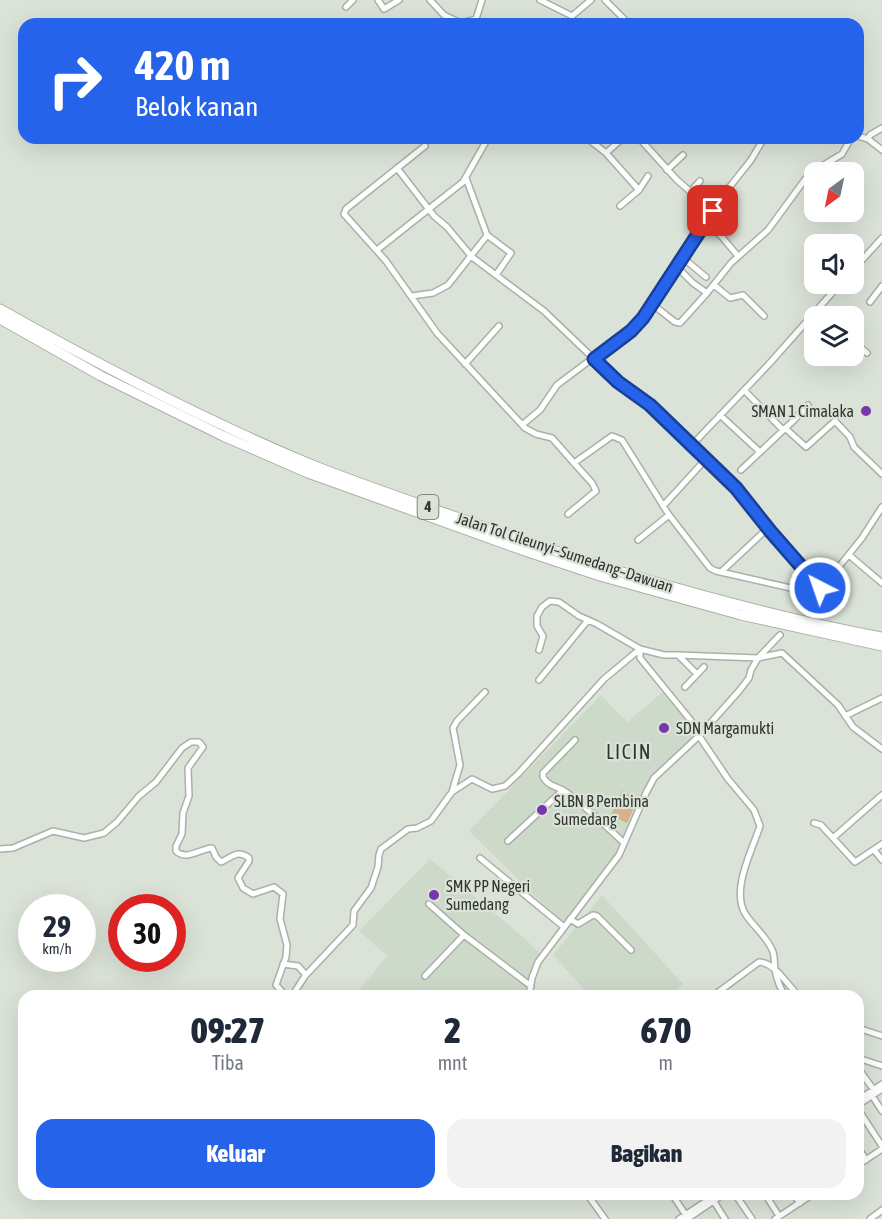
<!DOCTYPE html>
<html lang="id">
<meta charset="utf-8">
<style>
body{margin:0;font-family:"Asap Condensed",sans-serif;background:#f2f2f3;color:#1f2937;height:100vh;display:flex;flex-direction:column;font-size:22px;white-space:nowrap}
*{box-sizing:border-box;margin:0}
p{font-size:20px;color:#747a83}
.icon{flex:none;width:33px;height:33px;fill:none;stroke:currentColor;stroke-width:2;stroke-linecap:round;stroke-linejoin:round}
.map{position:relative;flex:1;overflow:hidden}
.details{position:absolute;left:18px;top:990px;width:846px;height:210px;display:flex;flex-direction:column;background:#fff;border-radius:18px;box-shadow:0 6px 24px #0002}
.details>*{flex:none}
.banner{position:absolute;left:18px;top:18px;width:846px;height:126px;border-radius:18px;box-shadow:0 6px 24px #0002;background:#2563eb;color:#fff;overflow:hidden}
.needle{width:39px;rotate:213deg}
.fabs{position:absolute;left:804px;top:162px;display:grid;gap:12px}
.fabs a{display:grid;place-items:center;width:60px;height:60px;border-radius:12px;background:#fff;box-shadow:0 6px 24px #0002;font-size:30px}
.speed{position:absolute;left:18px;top:894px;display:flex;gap:12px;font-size:30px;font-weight:700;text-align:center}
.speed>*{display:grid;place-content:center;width:78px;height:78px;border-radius:50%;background:#fff;box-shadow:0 6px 24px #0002;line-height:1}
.speed small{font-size:15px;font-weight:400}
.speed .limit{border:9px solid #d22;background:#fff;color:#111}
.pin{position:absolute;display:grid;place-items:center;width:51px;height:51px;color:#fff;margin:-26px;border-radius:12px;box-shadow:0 3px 9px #0006}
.me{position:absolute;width:66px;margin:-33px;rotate:319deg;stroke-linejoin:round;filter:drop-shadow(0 0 4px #0008)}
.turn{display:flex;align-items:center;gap:21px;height:126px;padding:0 18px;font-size:27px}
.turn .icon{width:78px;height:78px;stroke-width:2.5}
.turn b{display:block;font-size:42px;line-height:51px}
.eta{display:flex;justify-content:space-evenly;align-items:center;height:102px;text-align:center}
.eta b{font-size:36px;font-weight:800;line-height:42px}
.cta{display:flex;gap:12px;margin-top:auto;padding:12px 18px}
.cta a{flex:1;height:69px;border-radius:18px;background:#2563eb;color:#fff;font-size:24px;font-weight:800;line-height:69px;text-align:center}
.cta a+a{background:#f2f2f3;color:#1f2937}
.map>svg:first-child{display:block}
.built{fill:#cddac9}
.green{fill:#d6b288}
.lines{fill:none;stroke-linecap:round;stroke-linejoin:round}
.street-tunnel{stroke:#b9c0b6;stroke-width:5;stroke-dasharray:5 2.5;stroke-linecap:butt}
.street-casing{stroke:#a9b1a6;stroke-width:8}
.highway-casing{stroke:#a9b1a6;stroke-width:11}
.street{stroke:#fff;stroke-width:5}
.highway{stroke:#fff;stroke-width:9}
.route-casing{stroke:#184099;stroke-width:15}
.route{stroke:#2563eb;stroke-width:10}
.poi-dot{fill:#7737ac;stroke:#dbe3d8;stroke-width:2}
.labels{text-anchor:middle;stroke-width:4.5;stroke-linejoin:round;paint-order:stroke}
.shield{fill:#dbe3d8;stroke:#646862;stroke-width:1.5}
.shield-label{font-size:15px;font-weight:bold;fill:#31342f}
.poi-label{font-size:16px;fill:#31342f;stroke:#dbe3d8;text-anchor:start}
.street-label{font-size:16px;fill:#31342f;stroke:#dbe3d8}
.quarter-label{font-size:20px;letter-spacing:1.5px;fill:#31342f;stroke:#dbe3d8}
</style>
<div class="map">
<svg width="882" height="1219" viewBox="0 0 882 1219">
<rect width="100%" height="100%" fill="#dbe3d8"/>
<path class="built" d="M 664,691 L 700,734 L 665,764 L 655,776 L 640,797 L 619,849 L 609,867 L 590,888 L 564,925 L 469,831 L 601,695 L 627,722 Z
M 430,859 L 523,937 L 542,955 L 533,968 L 527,996 L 354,996 L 387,956 L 359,931 Z
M 602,895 L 683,984 L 671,996 L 590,996 L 553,955 Z"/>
<path class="green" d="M 622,791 L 638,799 L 627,823 L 611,815 Z"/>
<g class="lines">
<path class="street-tunnel" d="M 796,618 L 809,604"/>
<defs>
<path id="street" d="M 378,0 L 384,9 L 399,0
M 430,0 L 444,15 L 461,23 L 476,19 L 482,0
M 540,0 L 572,16 L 591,0
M 605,0 L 629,24
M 346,7 L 353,0
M 858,136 L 868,139 L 882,150
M 587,138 L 606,153 L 639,190
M 639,138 L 677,180 L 713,211
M 868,139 L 870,135 L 882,128
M 425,146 L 346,209 L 344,214 L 386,261 L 437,333 L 525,428 L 536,434 L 552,438 L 574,463 L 612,436 L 622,440 L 669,515 L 710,568 L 716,571 L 817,594
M 606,153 L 623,138
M 397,168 L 434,216 L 447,227 L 472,257 L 544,311 L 618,382 L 650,405 L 736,488 L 771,532 L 820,588
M 667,170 L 683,155
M 690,192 L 700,181
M 620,206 L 639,190 L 648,176
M 705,222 L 722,237 L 738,256
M 487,235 L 511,253 L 496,275
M 823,240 L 829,244
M 377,250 L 463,182 L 488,138
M 683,258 L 706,277
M 677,267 L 693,283 L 707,293 L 731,263 L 768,230 L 809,174 L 842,154 L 851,138
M 854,269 L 882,238
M 714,285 L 730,298 L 743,295 L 764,316
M 412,296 L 433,293 L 448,285 L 485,238 L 487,235 L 466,178
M 870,302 L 882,286
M 652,304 L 675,322 L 680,323 L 707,293
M 854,342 L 867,353
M 465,364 L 499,326
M 744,390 L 783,430
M 720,415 L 760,452
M 522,425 L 540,410 L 557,385 L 637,325 L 683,258 L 724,194 L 751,160 L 764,138
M 785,428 L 806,447 L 835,421 L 850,437 L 854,447 L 882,474
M 692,445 L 769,364 L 840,284
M 741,470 L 793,421 L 808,405
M 663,506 L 706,459
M 568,514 L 596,491 L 592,483 L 574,463
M 638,540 L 669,515
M 849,555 L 882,583
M 721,572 L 768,528
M 809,604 L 862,538 L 882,507
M 539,650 L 543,636 L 537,626 L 537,616 L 542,607 L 550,601 L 559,602 L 579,616 L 597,624 L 640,649 L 640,658 L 701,733
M 678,655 L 758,658 L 782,653 L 838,705 L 853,727 L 882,749
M 539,680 L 588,620
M 685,687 L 704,667
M 845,716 L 882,698
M 699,736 L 728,779 L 754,810 L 760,826 C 752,851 730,891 746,915 C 754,927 768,938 773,952 C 775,958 774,964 775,970 C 777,980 780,988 785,996
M 575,740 L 543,773 L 543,777 C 549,787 557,786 566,792 C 586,807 605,825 624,843
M 452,792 L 472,779 L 492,789 L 505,786 L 518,774 L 604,679 L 640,649 L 664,655 L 678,655 L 697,674
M 814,823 L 821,825 L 855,862 L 882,844
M 833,838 L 882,795
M 508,841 L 563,790
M 0,849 L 13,848 L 53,831 L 84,838 L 104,833 L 117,822 L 139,796 L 156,782 L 182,748 L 191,742 L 199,742 L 203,747 L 188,768 L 189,796 L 183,813 L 182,834 L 176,846 L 176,851 C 186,861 200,849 212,848 L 216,857 L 221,862 C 232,857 238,849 249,858 L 249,861 L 238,878 L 243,888 L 253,894 L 274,887 L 283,894 L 280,919 L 287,945 L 286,957 L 276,985 L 286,996
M 874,850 L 882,860
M 480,858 L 564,927
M 429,904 L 464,935
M 570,919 L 578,924 L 593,915 L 597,916 L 631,950
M 283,964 L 298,966 L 306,975
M 425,976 L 464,935 L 531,986
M 292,996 L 305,976 L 353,925 L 354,911 L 371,888 L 378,867 L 379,855 L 381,849 L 408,829 L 417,828 L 431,821 L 452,792 L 460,765 L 453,728 L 457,721 L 485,692
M 529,996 L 532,978 L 538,962 L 619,855 L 646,793 L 654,778 L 699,736 L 739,691 L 749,678 L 751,670 L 758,658 L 780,635
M 713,996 L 759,962 C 776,963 787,985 799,996
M 858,1028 L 882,1036
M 858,1058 L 882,1066
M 858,1068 L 876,1093
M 871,1094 L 882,1111
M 858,1100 L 882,1084
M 858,1105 L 882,1089
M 858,1109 L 882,1146
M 858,1147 L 866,1160
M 858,1165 L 882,1149
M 587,1194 L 605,1219
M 672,1194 L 687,1217
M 735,1194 L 752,1219
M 765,1194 L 779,1216
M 793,1194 L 800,1203
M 713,1200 L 725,1219
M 679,1219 L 717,1194
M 687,1219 L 724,1194
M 775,1219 L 813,1194
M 870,1219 L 882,1210"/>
<path id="highway" d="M 0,309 C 101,366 202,419 310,464 C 360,484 411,501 462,519 C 599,568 738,610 882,637
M 0,319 L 101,376 L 223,436 L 308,473 L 525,551 L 600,576 L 741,615 L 882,646"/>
</defs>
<use href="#street" class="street-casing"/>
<use href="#highway" class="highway-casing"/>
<use href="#street" class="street"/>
<use href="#highway" class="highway"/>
</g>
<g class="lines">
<defs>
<path id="route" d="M 713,211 L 643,318 L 631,331 L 594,359 L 618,382 L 650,405 L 736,488 L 771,532 L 820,588"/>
</defs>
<use href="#route" class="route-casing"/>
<use href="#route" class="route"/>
</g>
<g class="poi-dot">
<circle cx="866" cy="411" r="6"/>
<circle cx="664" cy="728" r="6"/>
<circle cx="542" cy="810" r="6"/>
<circle cx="434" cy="895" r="6"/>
</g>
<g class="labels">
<rect class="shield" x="417.5" y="495" width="21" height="24" rx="4.5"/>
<g class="shield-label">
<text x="428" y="512">4</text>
</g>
<g class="poi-label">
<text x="854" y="417" text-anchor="end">SMAN 1 Cimalaka</text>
<text x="676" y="734">SDN Margamukti</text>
<text x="554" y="807">SLBN B Pembina<tspan x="554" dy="18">Sumedang</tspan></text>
<text x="446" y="892">SMK PP Negeri<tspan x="446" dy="18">Sumedang</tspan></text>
</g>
<g class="street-label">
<text transform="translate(565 552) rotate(18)" y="6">Jalan Tol Cileunyi–Sumedang–Dawuan</text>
</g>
<g class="quarter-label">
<text x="629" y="759">LICIN</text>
</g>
</g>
</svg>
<div class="fabs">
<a><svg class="needle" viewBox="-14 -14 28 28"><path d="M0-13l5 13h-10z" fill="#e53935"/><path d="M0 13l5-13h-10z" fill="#747a83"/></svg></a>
<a><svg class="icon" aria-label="sound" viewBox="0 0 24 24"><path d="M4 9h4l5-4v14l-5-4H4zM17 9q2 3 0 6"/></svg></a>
<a><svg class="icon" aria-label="layers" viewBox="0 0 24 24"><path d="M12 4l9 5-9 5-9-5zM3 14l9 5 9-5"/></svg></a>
</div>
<div class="speed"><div>29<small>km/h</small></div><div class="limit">30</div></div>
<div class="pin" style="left:713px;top:211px;background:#d93025"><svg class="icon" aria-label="arrive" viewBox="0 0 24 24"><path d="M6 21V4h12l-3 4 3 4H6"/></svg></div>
<svg class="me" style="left:820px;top:588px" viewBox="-20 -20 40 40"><circle r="17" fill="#2563eb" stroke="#fff" stroke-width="3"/><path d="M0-11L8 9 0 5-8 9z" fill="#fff"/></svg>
<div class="banner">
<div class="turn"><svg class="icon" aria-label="right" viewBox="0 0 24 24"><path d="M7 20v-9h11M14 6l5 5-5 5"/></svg><div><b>420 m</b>Belok kanan</div></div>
</div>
<section class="details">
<div class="eta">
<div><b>09:27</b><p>Tiba</p></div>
<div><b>2</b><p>mnt</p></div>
<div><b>670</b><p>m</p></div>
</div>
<div class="cta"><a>Keluar</a><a>Bagikan</a></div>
</section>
</div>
